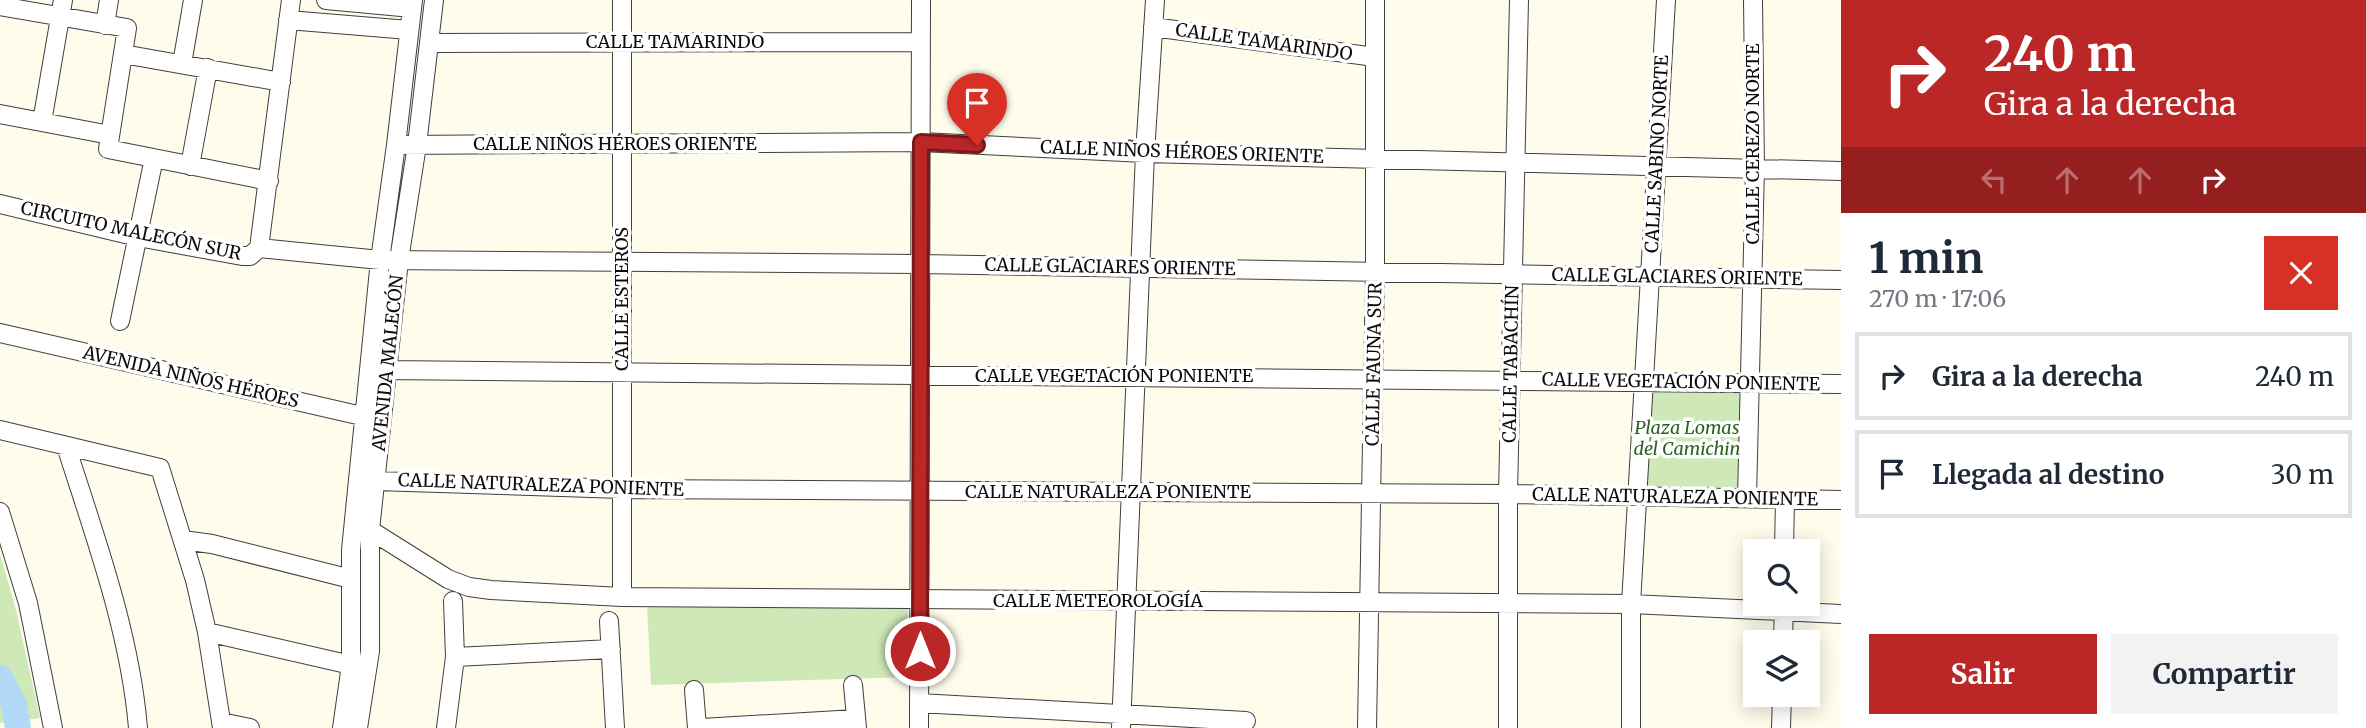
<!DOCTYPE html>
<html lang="es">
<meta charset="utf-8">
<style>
body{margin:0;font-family:Merriweather,serif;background:#f2f2f3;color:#1f2937;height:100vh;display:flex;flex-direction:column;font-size:26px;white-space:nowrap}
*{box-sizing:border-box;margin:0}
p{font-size:23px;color:#747a83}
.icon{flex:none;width:38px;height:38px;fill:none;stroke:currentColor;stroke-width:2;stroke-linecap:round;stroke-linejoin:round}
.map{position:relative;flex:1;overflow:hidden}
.drawer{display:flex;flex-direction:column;background:#fff;width:525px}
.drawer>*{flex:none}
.guide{background:#bb2626;color:#fff;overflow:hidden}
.tools{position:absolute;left:1743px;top:539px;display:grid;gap:14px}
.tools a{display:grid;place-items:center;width:77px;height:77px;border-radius:0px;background:#fff;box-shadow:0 4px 18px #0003;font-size:35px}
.pin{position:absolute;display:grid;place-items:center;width:60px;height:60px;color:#fff;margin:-72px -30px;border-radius:50% 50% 50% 0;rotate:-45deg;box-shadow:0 0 7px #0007}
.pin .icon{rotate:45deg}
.me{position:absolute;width:77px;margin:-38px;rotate:0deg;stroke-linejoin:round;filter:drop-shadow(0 0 5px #0008)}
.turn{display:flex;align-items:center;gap:24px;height:147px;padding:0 28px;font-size:32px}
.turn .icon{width:91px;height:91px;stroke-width:2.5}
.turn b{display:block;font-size:49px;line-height:60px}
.lanes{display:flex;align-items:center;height:66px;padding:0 28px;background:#0003;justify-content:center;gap:35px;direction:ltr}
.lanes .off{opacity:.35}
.round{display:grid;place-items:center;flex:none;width:74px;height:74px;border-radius:0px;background:#f2f2f3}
.headline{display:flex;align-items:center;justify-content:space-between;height:119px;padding:0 28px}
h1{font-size:42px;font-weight:700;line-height:52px}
.button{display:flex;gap:14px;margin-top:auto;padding:14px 28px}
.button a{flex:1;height:80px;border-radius:0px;background:#bb2626;color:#fff;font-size:28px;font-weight:700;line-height:80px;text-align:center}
.button a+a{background:#f2f2f3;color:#1f2937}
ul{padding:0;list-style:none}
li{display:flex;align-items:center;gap:21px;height:88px;margin:0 14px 10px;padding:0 14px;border:4px solid #e0e1e3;border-radius:0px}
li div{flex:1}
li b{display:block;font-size:26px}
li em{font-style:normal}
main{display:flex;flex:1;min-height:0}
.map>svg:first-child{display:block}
.green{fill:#cee8b7}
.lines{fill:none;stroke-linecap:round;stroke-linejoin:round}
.river{stroke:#b2d9f5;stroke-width:26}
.minor-casing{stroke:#3f3f3f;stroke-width:20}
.minor{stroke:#fff;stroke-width:18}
.route-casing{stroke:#7a1919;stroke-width:18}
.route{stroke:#bb2626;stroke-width:12}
.labels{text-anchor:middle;stroke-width:7;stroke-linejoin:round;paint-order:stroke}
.street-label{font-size:18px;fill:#0c0c0c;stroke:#fff}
.park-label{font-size:18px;font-style:italic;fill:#29631e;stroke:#fff}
</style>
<main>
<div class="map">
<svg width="1841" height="728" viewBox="0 0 1841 728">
<rect width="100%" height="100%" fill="#fffcec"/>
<path class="green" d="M 1634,384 L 1744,387 L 1741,493 L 1630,490 Z
M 0,554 L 15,606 L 40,718 L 0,723 Z
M 647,606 L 908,608 L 908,677 L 651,685 Z"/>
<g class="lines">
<path class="river" d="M 0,678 L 14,705 L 18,728"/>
<defs>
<path id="minor" d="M 326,0 L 412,8
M 622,0 L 622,597
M 0,6 L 127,28 L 108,149 L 269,181
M 288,20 L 409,30
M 105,25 L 109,0
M 1153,27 L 1375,57
M 429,43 L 921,42
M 123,54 L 281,82
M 182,64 L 193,0
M 0,114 L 110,135
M 42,122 L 63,0
M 396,145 L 921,142 L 1145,153 L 1841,171
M 190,166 L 208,68
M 0,204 L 138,237 L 242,256 L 250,256 L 259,248
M 259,248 L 380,260 L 921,264 L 1841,280
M 259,248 L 291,0
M 120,321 L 154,158
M 0,333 L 375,419
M 387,370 L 1841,384
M 0,430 L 160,468 L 195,580 L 207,632 L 222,728
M 66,446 C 95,537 130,632 138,728
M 376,481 L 622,489 L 1508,494 L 1841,500
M 1747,498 L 1755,167 L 1753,0
M 0,512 L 28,603 L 53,728
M 370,530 L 448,579 L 469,587 L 491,590 L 622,597 L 1631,604 L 1841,614
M 183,540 L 212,544 L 351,579
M 1784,551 L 1785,499
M 609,621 L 615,728
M 207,632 L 351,665
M 1783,642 L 1784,604
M 455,657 L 611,649
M 853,685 L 857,728
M 694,690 L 697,728
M 919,703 L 1246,721
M 221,722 L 250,728
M 342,728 L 351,665 L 351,550 L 380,260 L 396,145 L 413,0
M 358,728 L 370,651 L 370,530 L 399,260 L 417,145 L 434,0
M 446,728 L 455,657 L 453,601
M 701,728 L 856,719
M 919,728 L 921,0
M 1121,728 L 1145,153 L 1155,0
M 1367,728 L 1375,272 L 1375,0
M 1508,728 L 1508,494 L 1519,0
M 1631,728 L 1631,604 L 1666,0
M 1781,728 L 1782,695"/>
</defs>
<use href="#minor" class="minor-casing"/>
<use href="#minor" class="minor"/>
</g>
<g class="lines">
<defs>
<path id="route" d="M 920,651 L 921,142 L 977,145"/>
</defs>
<use href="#route" class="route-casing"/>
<use href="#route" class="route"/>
</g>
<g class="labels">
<g class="street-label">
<text x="675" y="48">CALLE TAMARINDO</text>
<text transform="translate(1264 42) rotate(8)" y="6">CALLE TAMARINDO</text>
<text x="615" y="150">CALLE NIÑOS HÉROES ORIENTE</text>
<text transform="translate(1753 144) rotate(-90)" y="6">CALLE CEREZO NORTE</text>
<text transform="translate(1182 152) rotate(2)" y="6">CALLE NIÑOS HÉROES ORIENTE</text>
<text transform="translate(1657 154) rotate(-87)" y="6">CALLE SABINO NORTE</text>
<text transform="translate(131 231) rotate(12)" y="6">CIRCUITO MALECÓN SUR</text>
<text transform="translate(1110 267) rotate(1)" y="6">CALLE GLACIARES ORIENTE</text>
<text transform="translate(1677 277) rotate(1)" y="6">CALLE GLACIARES ORIENTE</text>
<text transform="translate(622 299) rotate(-90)" y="6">CALLE ESTEROS</text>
<text transform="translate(388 363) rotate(-84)" y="6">AVENIDA MALECÓN</text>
<text transform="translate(1374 364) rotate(-89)" y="6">CALLE FAUNA SUR</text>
<text transform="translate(1511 364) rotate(-89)" y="6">CALLE TABACHÍN</text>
<text x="1114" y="382">CALLE VEGETACIÓN PONIENTE</text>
<text transform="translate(191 377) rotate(13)" y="6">AVENIDA NIÑOS HÉROES</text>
<text transform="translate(1681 382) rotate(1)" y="6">CALLE VEGETACIÓN PONIENTE</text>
<text transform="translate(541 485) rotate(2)" y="6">CALLE NATURALEZA PONIENTE</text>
<text x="1108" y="498">CALLE NATURALEZA PONIENTE</text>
<text transform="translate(1675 497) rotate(1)" y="6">CALLE NATURALEZA PONIENTE</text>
<text x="1098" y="607">CALLE METEOROLOGÍA</text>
</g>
<g class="park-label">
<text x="1687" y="434">Plaza Lomas<tspan x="1687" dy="21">del Camichin</tspan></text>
</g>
</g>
</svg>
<div class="tools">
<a><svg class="icon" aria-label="search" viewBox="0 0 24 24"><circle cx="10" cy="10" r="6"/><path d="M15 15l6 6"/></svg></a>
<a><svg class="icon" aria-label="layers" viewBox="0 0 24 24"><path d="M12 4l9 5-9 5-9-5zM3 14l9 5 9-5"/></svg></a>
</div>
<div class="pin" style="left:977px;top:145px;background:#d93025"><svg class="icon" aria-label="arrive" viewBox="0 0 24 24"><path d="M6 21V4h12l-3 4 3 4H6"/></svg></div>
<svg class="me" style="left:920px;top:651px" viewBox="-20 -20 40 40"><circle r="17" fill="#bb2626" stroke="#fff" stroke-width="3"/><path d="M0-11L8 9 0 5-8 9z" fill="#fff"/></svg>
</div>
<section class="drawer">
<div class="guide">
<div class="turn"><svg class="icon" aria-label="right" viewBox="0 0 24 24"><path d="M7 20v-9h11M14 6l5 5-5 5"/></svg><div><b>240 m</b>Gira a la derecha</div></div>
<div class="lanes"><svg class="icon off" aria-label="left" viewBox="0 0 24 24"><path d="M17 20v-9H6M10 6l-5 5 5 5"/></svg><svg class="icon off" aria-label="ahead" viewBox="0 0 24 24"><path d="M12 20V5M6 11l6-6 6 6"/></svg><svg class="icon off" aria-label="ahead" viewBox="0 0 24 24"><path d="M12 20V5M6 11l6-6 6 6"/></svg><svg class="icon" aria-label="right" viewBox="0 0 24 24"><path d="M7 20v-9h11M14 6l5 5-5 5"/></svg></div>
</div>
<div class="headline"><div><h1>1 min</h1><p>270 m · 17:06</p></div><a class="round" style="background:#d93025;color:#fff"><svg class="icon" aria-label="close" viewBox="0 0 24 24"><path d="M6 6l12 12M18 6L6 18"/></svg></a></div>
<ul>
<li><svg class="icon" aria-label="right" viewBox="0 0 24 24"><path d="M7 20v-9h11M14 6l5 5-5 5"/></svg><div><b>Gira a la derecha</b></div><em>240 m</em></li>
<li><svg class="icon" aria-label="arrive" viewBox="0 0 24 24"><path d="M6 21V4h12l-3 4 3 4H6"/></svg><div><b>Llegada al destino</b></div><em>30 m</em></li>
</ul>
<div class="button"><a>Salir</a><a>Compartir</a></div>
</section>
</main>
